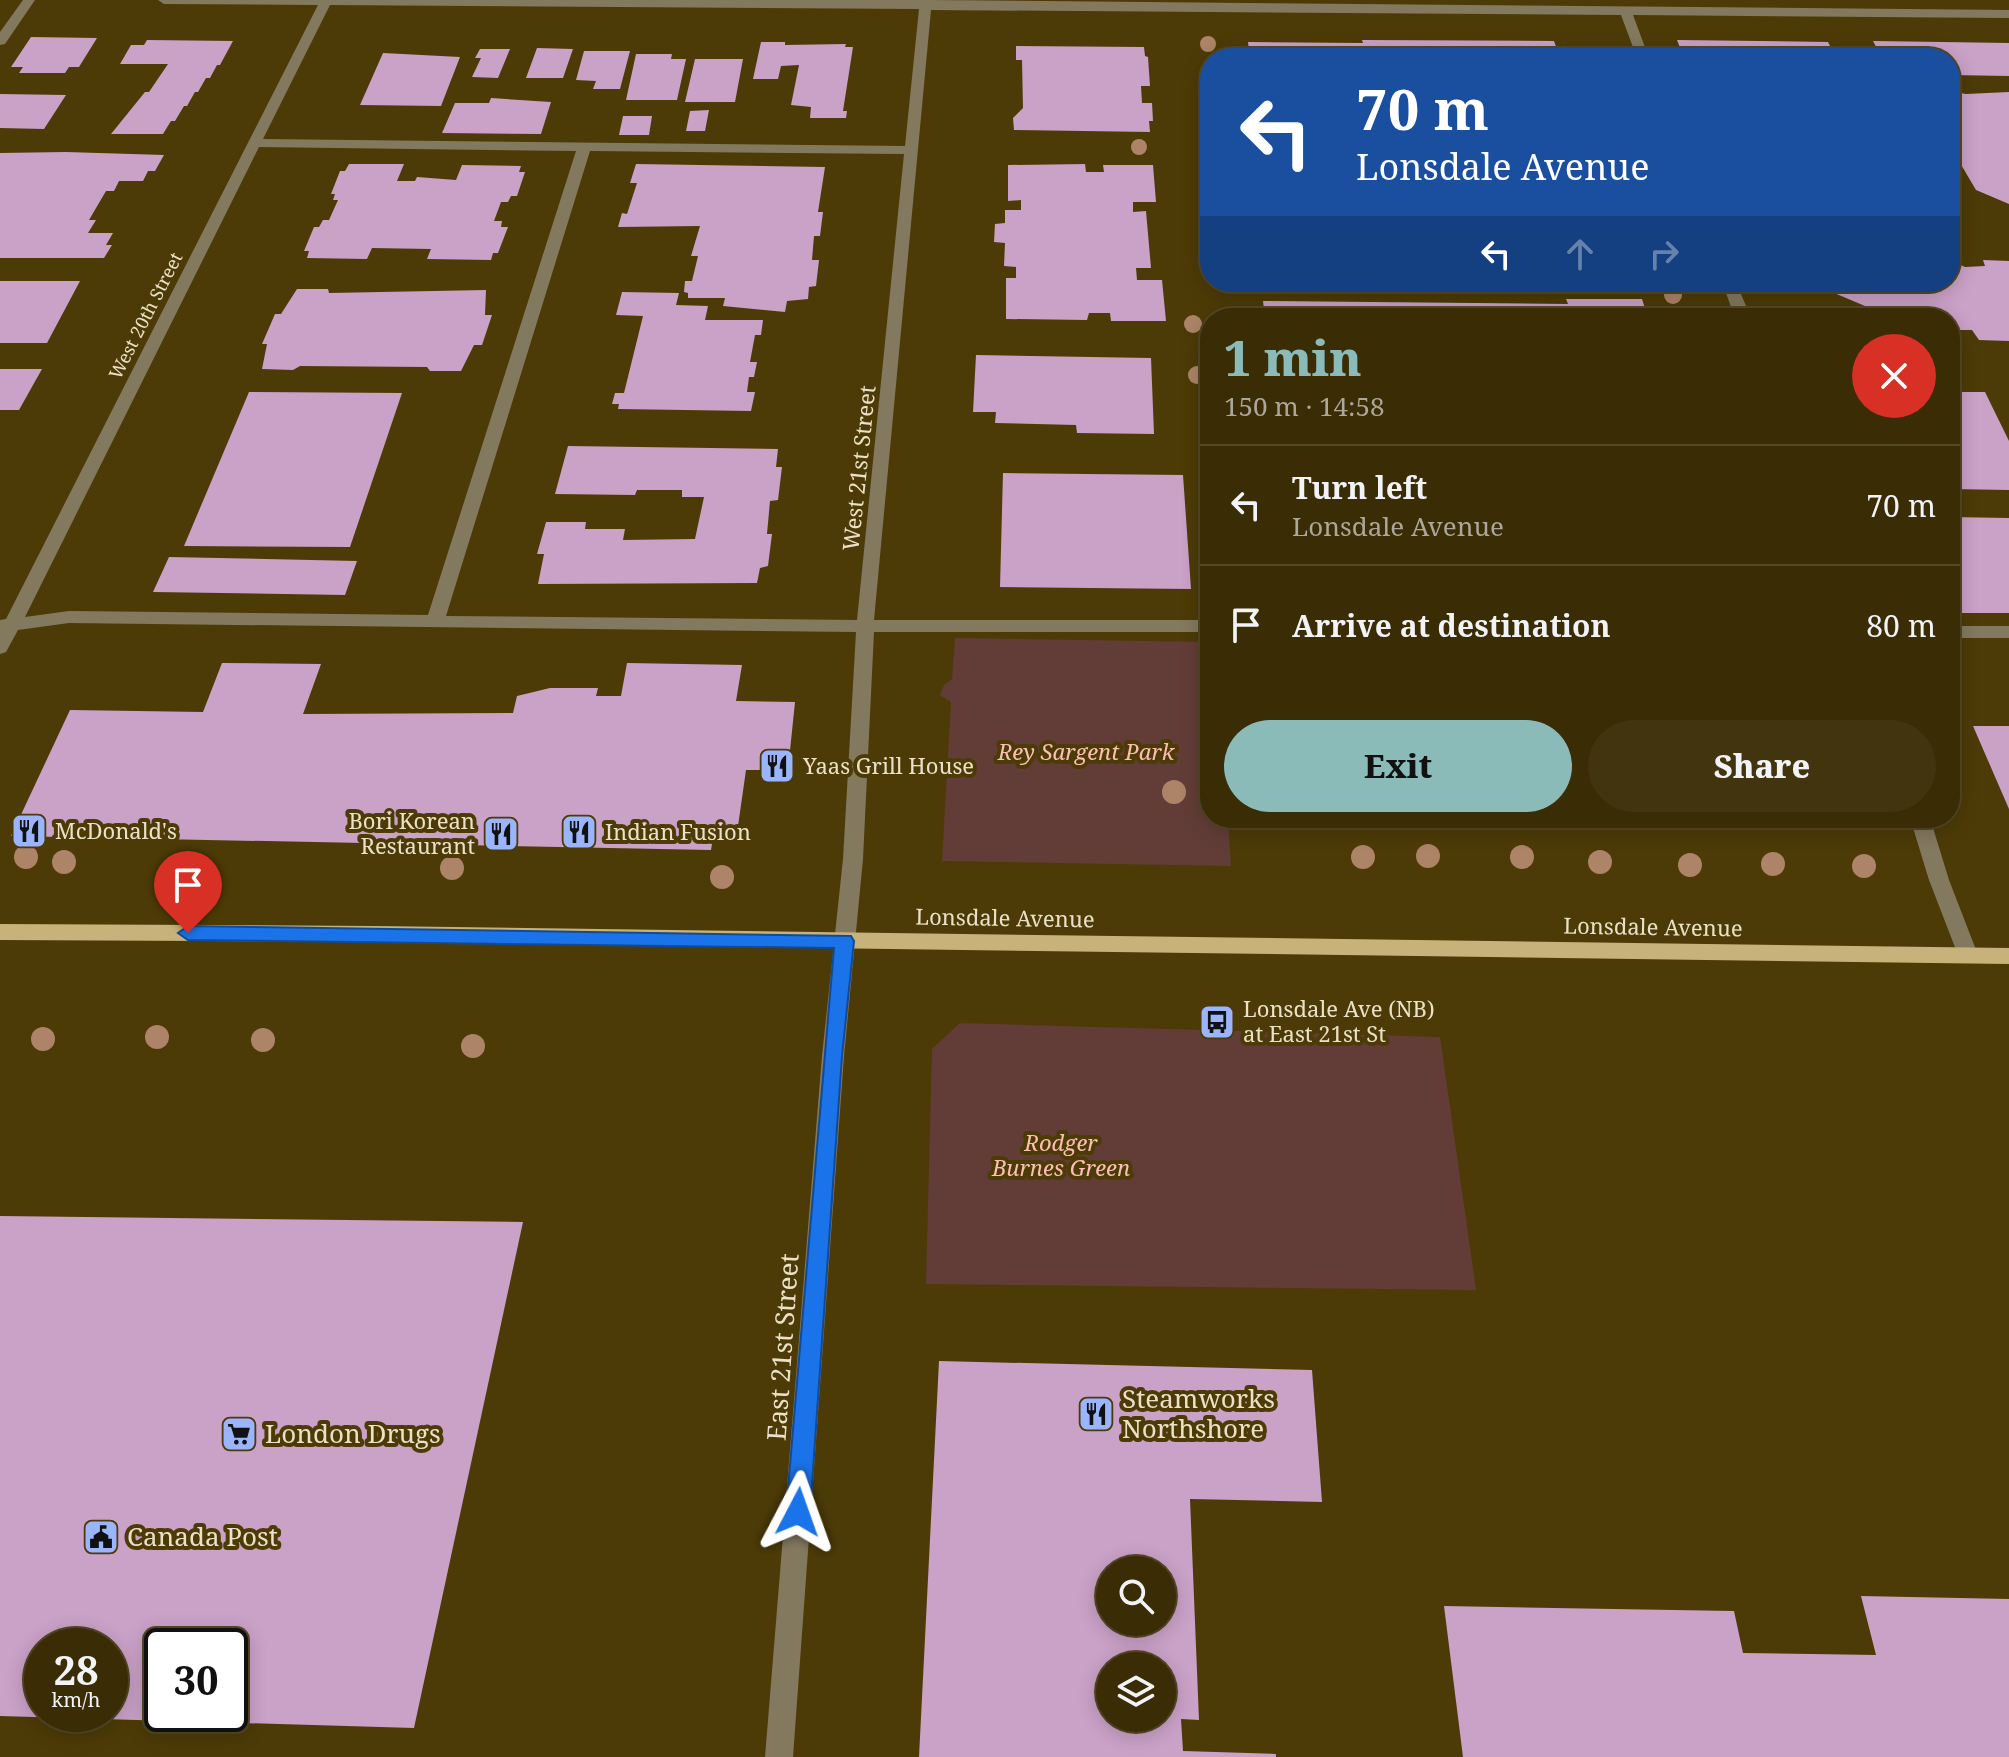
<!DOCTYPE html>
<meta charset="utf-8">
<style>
body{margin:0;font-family:"Noto Serif",serif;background:#41340f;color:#f1f3f6;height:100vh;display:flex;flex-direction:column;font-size:30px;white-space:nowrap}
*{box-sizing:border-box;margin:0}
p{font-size:26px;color:#aba79a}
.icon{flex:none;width:44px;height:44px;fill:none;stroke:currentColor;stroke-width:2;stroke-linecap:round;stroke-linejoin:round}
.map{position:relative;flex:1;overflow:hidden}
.side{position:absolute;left:1200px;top:308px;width:760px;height:520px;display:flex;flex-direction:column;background:#3a2c05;border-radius:32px;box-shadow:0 4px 20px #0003,0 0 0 2px #544827}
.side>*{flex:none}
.top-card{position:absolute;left:1200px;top:48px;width:760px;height:244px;border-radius:32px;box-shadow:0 4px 20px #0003,0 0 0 2px #544827;background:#1a4fa0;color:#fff;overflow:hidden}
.buttons{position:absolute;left:1096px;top:1556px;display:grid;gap:16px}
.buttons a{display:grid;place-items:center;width:80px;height:80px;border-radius:50%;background:#3a2c05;box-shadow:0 4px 20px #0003,0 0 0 2px #544827;font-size:40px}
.speed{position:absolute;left:24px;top:1628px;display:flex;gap:16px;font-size:40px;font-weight:700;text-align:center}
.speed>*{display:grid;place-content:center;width:104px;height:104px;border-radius:50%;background:#3a2c05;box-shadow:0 4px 20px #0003,0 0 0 2px #544827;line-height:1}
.speed small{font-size:20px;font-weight:400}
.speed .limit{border:4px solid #111;border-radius:12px;background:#fff;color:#111}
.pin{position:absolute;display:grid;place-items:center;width:68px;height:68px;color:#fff;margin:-82px -34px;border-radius:50% 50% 50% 0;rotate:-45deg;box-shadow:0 0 8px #0007}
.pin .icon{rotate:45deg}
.me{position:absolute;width:88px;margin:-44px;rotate:4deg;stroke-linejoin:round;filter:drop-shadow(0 0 6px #0008)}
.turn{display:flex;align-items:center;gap:28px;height:168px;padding:0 24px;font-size:36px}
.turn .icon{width:104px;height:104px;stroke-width:2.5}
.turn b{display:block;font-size:56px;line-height:68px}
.lanes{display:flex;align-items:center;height:76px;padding:0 24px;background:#0003;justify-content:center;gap:40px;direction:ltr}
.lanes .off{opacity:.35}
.round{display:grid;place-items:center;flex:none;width:84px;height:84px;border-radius:42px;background:#41340f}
.summary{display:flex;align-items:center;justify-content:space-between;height:136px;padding:0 24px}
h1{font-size:48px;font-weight:800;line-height:60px;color:#8bbbb9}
.cta{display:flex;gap:16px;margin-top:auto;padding:16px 24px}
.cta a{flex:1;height:92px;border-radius:48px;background:#8bbbb9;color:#111;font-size:32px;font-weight:800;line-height:92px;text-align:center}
.cta a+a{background:#41340f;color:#f1f3f6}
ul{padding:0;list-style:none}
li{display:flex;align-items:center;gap:24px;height:120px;padding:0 24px;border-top:2px solid #544827}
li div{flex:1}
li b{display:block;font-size:30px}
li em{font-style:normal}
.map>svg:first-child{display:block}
.green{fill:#623d37}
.building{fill:#caa1c7;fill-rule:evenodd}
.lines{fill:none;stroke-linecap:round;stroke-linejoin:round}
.minor{fill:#83795f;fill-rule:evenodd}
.major{fill:#c8b27c;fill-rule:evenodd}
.tree{fill:#ad8467}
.route{fill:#1a73e8;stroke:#114b97;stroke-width:2}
.labels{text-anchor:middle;stroke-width:8;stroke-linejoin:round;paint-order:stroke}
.far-street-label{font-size:18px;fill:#ebe1c8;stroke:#4d3b07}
.street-label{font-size:22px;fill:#ebe1c8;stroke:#4d3b07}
.park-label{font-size:22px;font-style:italic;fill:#fbbfb6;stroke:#4d3b07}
.poi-label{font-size:22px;fill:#ebe1c8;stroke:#4d3b07;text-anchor:start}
.near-street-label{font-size:26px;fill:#ebe1c8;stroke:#4d3b07}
.near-poi-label{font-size:26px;fill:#ebe1c8;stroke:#4d3b07;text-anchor:start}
</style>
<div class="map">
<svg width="2009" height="1757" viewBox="0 0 2009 1757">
<rect width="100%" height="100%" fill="#4d3b07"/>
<path class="green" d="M 955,638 L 1210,642 L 1210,818 L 1228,818 L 1231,866 L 942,861 L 951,702 L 940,695 L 944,685 L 952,679 Z
M 960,1023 L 1440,1037 L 1476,1290 L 926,1284 L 932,1049 Z"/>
<path class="building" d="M 31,37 L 97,38 L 79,67 L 69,67 L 65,73 L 19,73 L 23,67 L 11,67 Z
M 147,40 L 233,41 L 220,65 L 217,65 L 210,78 L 206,78 L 198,92 L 195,92 L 187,106 L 184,106 L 175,121 L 171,121 L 163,134 L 111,134 L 145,92 L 149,92 L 168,64 L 120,64 L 131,45 L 144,45 Z
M 1362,40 L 1554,41 L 1560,58 L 1250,58 L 1248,42 L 1363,43 Z
M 1677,40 L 1828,42 L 1836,58 L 1684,58 Z
M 1873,41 L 2009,43 L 2009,76 L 1950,75 L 1950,58 L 1882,58 Z
M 761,42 L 785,42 L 785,45 L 846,44 L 845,47 L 853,47 L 843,111 L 847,111 L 846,118 L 810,118 L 811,107 L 791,105 L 799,65 L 781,66 L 778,79 L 753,79 Z
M 1016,46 L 1144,47 L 1145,56 L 1148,57 L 1150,86 L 1141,86 L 1142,103 L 1152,103 L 1153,121 L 1149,121 L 1150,132 L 1014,130 L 1013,118 L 1023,108 L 1022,60 L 1016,60 Z
M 537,48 L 573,49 L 563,78 L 526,78 Z
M 480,49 L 510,49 L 498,78 L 472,77 L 481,58 L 475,58 Z
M 584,51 L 630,51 L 620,89 L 593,89 L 596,81 L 576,80 Z
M 383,53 L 460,57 L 441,106 L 360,105 Z
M 636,54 L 672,54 L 671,59 L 686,59 L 677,100 L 626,100 Z
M 695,59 L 743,59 L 735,102 L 685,102 Z
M 1950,91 L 1966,94 L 2009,92 L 2009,204 L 1976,190 L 1950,146 Z
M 0,94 L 66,95 L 44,129 L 0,128 Z
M 491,98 L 551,102 L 541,134 L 442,133 L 455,103 L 489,103 Z
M 709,110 L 705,131 L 686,131 L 690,111 Z
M 623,116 L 652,116 L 649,135 L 619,135 Z
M 66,152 L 164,155 L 155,171 L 148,171 L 143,181 L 119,181 L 114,191 L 106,191 L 89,220 L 96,220 L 88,233 L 113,233 L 106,245 L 112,245 L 104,258 L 0,258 L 0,153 Z
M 349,164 L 404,164 L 397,181 L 415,181 L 417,177 L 456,180 L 462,165 L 521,166 L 519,172 L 525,172 L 517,196 L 511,196 L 508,202 L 501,202 L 494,221 L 502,221 L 501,227 L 508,227 L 498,253 L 493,253 L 491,260 L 427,259 L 431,249 L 372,248 L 367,259 L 307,258 L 309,251 L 304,251 L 314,227 L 319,227 L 323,220 L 329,220 L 338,200 L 333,200 L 335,194 L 331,194 L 340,171 L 345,171 Z
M 636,164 L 825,167 L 818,212 L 823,212 L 820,236 L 814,236 L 812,260 L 819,260 L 816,286 L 809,287 L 808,299 L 787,301 L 785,312 L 723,306 L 725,298 L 688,298 L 688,293 L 684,292 L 685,281 L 692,281 L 698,256 L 691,256 L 700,226 L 618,227 L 622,213 L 627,214 L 637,183 L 630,183 Z
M 1085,164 L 1086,172 L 1104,172 L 1103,165 L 1153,165 L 1156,202 L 1133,202 L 1133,212 L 1146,211 L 1151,268 L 1136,268 L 1137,280 L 1162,280 L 1166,321 L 1111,321 L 1110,313 L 1089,313 L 1087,320 L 1006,319 L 1006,278 L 1016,278 L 1016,267 L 1004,266 L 1005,243 L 994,242 L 995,224 L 1005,223 L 1005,210 L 1021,210 L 1021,200 L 1008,201 L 1008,165 Z
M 1950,260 L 1965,267 L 1985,266 L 1983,260 L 2009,261 L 2009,341 L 1979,340 L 1972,330 L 1950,330 L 1950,318 L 1885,318 L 1865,309 L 1865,306 L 1820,287 L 1792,288 L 1789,282 L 1950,282 Z
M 0,281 L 80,281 L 47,343 L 0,343 Z
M 297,289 L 328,289 L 329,293 L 486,290 L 485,315 L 492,315 L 482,345 L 474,345 L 461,371 L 430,371 L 427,367 L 300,366 L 293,370 L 262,369 L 267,344 L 262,344 L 275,314 L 281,314 Z
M 622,292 L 679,293 L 676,305 L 708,306 L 705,320 L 763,320 L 761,335 L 755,335 L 750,362 L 757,362 L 754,377 L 749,377 L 747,392 L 755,392 L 751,411 L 618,409 L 619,404 L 612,404 L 615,393 L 624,393 L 643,316 L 616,315 Z
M 1566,299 L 1642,299 L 1648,318 L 1265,318 L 1263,301 L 1568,304 Z
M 976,355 L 1151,358 L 1154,434 L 1077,433 L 1076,425 L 995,423 L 996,412 L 973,412 Z
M 0,369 L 42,369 L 19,410 L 0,410 Z
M 249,392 L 402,393 L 350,547 L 184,546 Z
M 1950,392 L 1985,392 L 2009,441 L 2009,490 L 1950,489 Z
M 568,446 L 778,449 L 776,467 L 782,467 L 778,500 L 770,501 L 767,534 L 772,534 L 768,566 L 760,568 L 757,583 L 538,584 L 544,554 L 537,554 L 546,522 L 586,522 L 585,529 L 625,529 L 623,540 L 695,539 L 704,497 L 682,497 L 682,490 L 637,490 L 635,495 L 555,494 Z
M 1003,473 L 1183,475 L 1191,589 L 1000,587 Z
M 1950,517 L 2009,518 L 2009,613 L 1950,613 Z
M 169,557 L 357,561 L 345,595 L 153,592 Z
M 222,663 L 321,664 L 303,714 L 513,713 L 517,696 L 550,688 L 598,688 L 596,696 L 621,696 L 627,663 L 742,665 L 736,701 L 795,702 L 788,770 L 746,770 L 738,826 L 715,826 L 711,850 L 11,836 L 70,710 L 203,712 Z
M 1973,726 L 2009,726 L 2009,809 Z
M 0,1216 L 523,1222 L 414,1728 L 0,1716 ZM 42,1646 L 110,1646 L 110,1714 L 42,1714 ZM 162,1646 L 230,1646 L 230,1714 L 162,1714 Z
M 939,1361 L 1312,1370 L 1322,1502 L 1190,1499 L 1199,1720 L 1181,1719 L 1183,1751 L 1276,1754 L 1276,1757 L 919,1757 ZM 1110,1570 L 1162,1570 L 1162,1622 L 1110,1622 ZM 1110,1666 L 1162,1666 L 1162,1718 L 1110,1718 Z
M 1861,1596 L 2009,1599 L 2009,1757 L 1463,1757 L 1444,1606 L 1734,1611 L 1743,1653 L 1876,1655 Z"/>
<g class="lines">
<path class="minor" d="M 23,0 L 35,0 L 5,44 L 0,45 L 0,32 Z
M 158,0 L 932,0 L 2009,10 L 2009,18 L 1633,15 L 1649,58 L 1637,58 L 1621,15 L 931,10 L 874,620 L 1210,620 L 1210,632 L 874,632 L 863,859 L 844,1056 L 793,1757 L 765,1757 L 822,1056 L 843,859 L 856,632 L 69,623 L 18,630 L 6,652 L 0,654 L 0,620 L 6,619 L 318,5 L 164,4 ZM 330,5 L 919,9 L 905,146 L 263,139 ZM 259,147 L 576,151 L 428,615 L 69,611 L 25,617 ZM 590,151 L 904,154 L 857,620 L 446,616 Z
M 1722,282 L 1736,282 L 1751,318 L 1735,318 Z
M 1950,626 L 2009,626 L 2009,638 L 1950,638 Z
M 1910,818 L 1930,818 L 1949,880 L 1978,955 L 1975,961 L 1961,961 L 1958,955 L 1929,880 Z"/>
<path class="major" d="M 0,924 L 375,926 L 2009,948 L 2009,964 L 375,942 L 0,940 Z"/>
</g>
<g class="tree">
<circle cx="1208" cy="44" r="8"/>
<circle cx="1139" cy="147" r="8"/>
<circle cx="1673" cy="295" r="9"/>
<circle cx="1193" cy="324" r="9"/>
<circle cx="1197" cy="375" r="9"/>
<circle cx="1174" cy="792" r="12"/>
<circle cx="1428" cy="856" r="12"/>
<circle cx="26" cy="857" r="12"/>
<circle cx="1363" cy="857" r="12"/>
<circle cx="1522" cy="857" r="12"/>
<circle cx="64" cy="862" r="12"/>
<circle cx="1600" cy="862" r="12"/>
<circle cx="1773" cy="864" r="12"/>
<circle cx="1690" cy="865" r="12"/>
<circle cx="1864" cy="866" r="12"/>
<circle cx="452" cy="868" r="12"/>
<circle cx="722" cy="877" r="12"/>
<circle cx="157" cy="1037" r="12"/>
<circle cx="43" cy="1039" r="12"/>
<circle cx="263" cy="1040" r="12"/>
<circle cx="473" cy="1046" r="12"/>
</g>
<path class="route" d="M 188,926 L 851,936 L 854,941 L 842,1056 L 810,1512 L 806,1519 L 798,1523 L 790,1519 L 786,1512 L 834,948 L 188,940 L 178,933 Z"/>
<defs>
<symbol id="restaurant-square" viewBox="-11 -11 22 22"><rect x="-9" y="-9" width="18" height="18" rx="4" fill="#9ab5fd" stroke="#4d3b07"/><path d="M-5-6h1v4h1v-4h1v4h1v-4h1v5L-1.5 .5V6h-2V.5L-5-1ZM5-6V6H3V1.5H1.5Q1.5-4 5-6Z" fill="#111"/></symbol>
<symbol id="bus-square" viewBox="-11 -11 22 22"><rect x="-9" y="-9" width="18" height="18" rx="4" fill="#9ab5fd" stroke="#4d3b07"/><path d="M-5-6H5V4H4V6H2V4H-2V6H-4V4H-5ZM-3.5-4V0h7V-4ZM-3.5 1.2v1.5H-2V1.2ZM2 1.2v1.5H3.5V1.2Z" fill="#111"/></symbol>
<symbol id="supermarket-square" viewBox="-11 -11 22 22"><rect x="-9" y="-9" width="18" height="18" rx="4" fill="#9ab5fd" stroke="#4d3b07"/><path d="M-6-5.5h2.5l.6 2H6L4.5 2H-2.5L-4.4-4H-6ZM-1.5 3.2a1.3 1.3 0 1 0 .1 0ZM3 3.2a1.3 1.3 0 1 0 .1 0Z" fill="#111"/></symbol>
<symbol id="civic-square" viewBox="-11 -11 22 22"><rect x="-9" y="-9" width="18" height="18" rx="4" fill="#9ab5fd" stroke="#4d3b07"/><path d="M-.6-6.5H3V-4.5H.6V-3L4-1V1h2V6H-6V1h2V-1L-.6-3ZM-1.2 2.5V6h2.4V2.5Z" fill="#111"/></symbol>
</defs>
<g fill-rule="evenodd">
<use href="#restaurant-square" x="757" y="746" width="40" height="40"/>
<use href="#restaurant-square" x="9" y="811" width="40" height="40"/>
<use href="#restaurant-square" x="559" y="812" width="40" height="40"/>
<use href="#restaurant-square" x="481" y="814" width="40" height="40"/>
<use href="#bus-square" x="1197" y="1002" width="40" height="40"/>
<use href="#restaurant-square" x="1076" y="1394" width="40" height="40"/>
<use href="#supermarket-square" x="219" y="1414" width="40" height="40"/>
<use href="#civic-square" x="81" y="1517" width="40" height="40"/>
</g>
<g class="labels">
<g class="far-street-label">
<text transform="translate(146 316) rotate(-63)" y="6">West 20th Street</text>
</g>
<g class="street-label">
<text transform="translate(859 468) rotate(-84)" y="8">West 21st Street</text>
<text transform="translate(1005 918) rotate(1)" y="8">Lonsdale Avenue</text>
<text transform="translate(1653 927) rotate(1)" y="8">Lonsdale Avenue</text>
</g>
<g class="park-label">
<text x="1086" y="760">Rey Sargent Park</text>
<text x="1061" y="1151">Rodger<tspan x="1061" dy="25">Burnes Green</tspan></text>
</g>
<g class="poi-label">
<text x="803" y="774">Yaas Grill House</text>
<text x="475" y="829" text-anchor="end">Bori Korean<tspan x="475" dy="25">Restaurant</tspan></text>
<text x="55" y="839">McDonald's</text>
<text x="605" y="840">Indian Fusion</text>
<text x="1243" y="1017">Lonsdale Ave (NB)<tspan x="1243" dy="25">at East 21st St</tspan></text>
</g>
<g class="near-street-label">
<text transform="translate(783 1347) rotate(-86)" y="9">East 21st Street</text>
</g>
<g class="near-poi-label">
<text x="1122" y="1408">Steamworks<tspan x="1122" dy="30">Northshore</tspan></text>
<text x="265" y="1443">London Drugs</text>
<text x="127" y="1546">Canada Post</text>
</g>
</g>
</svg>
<div class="buttons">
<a><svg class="icon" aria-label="search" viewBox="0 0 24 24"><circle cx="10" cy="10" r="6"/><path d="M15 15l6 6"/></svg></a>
<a><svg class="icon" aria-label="layers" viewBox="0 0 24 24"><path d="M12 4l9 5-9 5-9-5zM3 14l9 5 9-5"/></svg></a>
</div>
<div class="speed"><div>28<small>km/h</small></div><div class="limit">30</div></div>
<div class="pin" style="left:188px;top:933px;background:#d93025"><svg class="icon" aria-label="arrive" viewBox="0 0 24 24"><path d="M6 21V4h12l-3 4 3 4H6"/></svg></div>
<svg class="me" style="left:798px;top:1512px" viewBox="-20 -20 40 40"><path d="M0-17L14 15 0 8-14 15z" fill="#1a73e8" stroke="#fff" stroke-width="4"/></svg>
<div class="top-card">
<div class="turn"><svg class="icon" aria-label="left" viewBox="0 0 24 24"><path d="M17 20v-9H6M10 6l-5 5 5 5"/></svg><div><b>70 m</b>Lonsdale Avenue</div></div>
<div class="lanes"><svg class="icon" aria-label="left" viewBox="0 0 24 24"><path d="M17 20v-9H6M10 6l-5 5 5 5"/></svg><svg class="icon off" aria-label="ahead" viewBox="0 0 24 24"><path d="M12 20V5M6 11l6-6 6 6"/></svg><svg class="icon off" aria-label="right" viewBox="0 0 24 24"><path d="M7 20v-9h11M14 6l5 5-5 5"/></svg></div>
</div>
<section class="side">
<div class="summary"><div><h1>1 min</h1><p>150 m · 14:58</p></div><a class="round" style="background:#d93025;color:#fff"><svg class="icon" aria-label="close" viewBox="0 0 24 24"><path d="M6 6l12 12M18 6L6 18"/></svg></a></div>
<ul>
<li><svg class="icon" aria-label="left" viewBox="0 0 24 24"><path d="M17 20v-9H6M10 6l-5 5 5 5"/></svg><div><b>Turn left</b><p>Lonsdale Avenue</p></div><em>70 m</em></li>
<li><svg class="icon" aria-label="arrive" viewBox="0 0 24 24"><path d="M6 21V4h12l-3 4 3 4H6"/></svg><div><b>Arrive at destination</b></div><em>80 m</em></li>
</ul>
<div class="cta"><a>Exit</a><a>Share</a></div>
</section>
</div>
